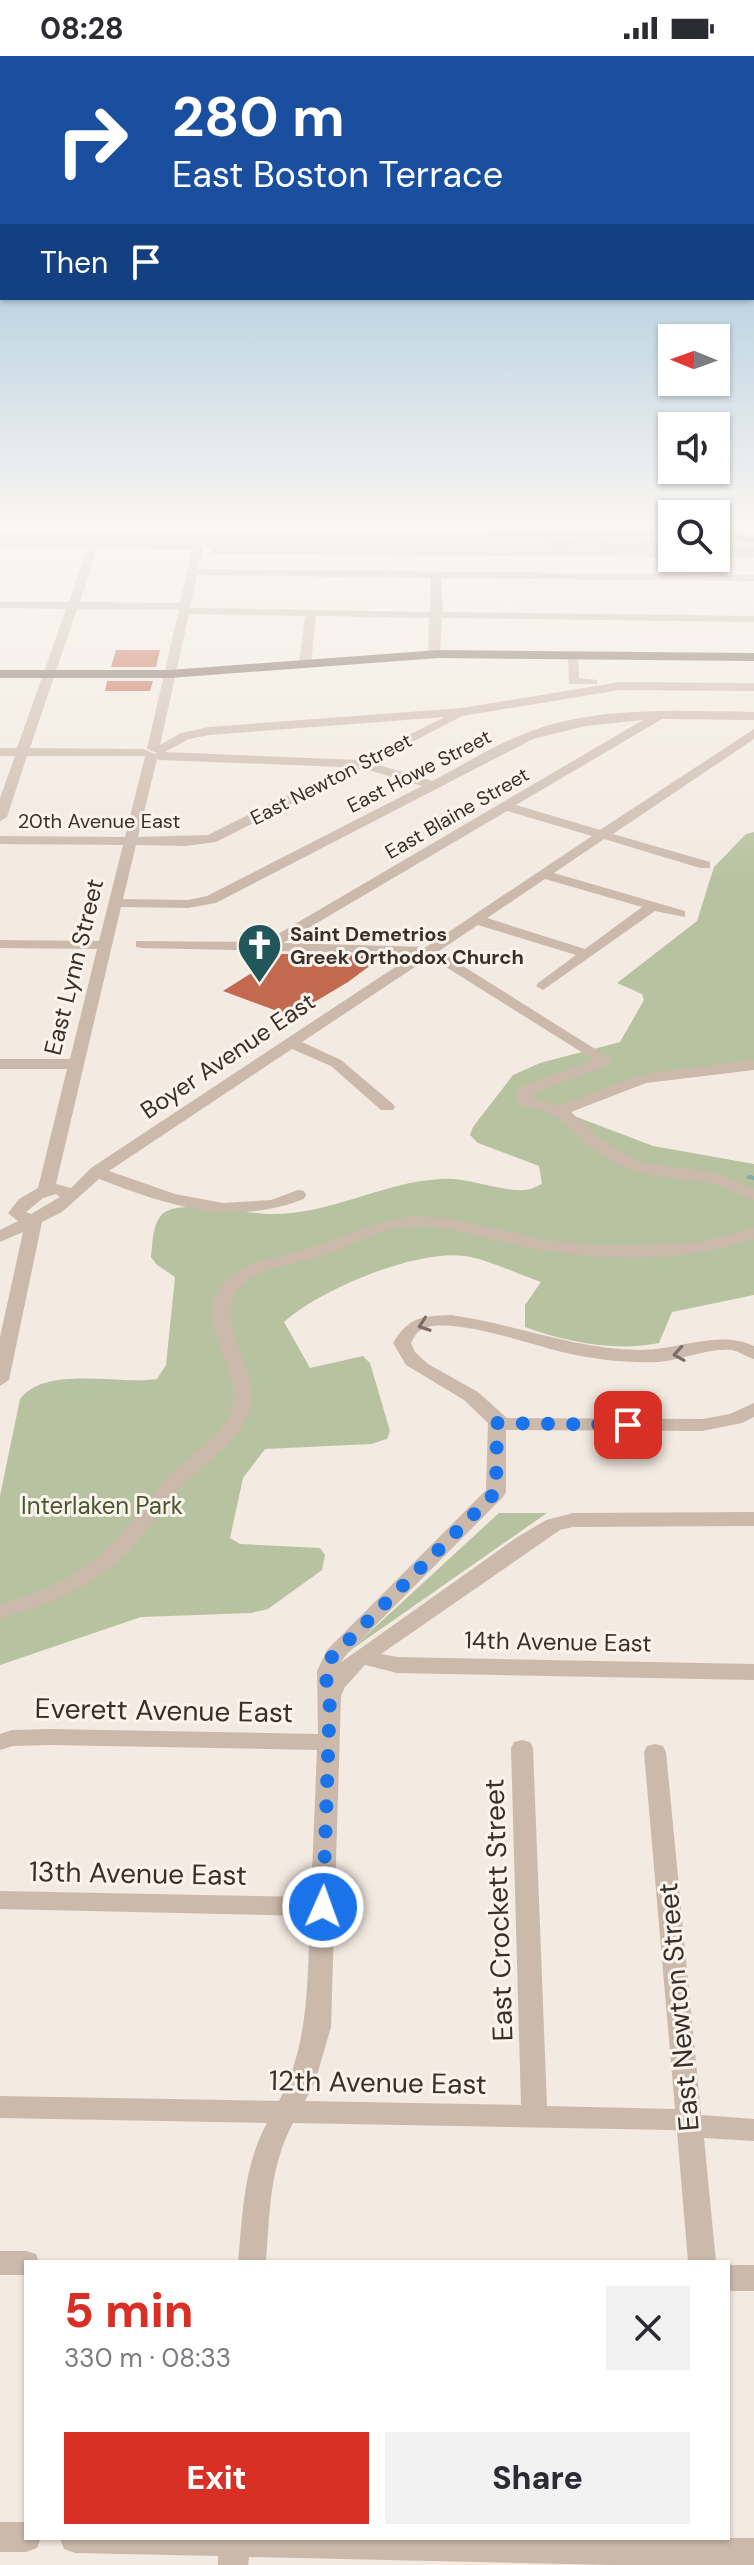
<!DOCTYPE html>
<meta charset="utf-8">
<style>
body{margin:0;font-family:"DM Sans",sans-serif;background:#f2f2f3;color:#2b2b33;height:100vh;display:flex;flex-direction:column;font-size:30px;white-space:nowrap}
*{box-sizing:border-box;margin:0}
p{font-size:26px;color:#7c7c81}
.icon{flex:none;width:44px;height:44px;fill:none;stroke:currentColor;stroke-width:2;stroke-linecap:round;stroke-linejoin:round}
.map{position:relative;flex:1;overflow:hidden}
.drawer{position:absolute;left:24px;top:2204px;width:706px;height:280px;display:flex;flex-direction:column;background:#fff;border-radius:0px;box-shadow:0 2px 6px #0004}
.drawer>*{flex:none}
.banner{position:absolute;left:0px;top:0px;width:754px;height:244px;box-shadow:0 2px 6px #0004;background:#1a4fa0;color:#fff;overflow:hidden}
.needle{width:52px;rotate:271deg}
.buttons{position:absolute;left:658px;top:268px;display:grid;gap:16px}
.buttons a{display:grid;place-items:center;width:72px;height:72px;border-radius:0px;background:#fff;box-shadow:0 2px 6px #0004;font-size:40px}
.pin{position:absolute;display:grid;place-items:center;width:68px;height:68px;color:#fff;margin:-34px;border-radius:16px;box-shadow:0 4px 12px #0006}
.me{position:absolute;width:88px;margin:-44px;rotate:2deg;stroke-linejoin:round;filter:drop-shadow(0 0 6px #0008)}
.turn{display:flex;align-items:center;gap:28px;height:168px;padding:0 40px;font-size:36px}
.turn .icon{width:104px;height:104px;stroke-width:2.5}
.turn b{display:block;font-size:56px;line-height:68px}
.then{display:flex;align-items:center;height:76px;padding:0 40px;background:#0003;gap:16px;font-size:30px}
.round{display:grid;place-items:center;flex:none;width:84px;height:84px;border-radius:0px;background:#f2f2f3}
.summary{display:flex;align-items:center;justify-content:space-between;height:136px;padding:0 40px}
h1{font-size:48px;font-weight:800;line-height:60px;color:#d93025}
.primary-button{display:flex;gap:16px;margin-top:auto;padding:16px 40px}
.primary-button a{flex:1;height:92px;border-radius:0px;background:#d93025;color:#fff;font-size:32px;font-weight:800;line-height:92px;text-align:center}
.primary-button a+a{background:#f2f2f3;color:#2b2b33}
.status{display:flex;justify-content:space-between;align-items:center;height:56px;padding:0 40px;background:#fff;direction:ltr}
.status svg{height:22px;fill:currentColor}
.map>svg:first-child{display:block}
.green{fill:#b7c2a0}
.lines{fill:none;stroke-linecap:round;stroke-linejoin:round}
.stream-far1{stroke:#80aeaf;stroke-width:3}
.stream{stroke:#80aeaf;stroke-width:4}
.building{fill:#c2694f}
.minor{fill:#cbbaac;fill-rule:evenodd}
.major{fill:#7a665d;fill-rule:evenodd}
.oneway{stroke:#7b6e65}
.route{stroke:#1a73e8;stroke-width:14;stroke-dasharray:0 25.2}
.labels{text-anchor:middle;stroke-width:6;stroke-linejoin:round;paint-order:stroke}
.far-street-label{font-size:20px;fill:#392f2b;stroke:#faf4ed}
.far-poi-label{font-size:20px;font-weight:bold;fill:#392f2b;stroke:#faf4ed;text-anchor:start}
.street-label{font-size:24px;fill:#392f2b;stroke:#faf4ed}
.park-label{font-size:24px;fill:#49572f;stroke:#faf4ed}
.near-street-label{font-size:28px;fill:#392f2b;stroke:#faf4ed}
</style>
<div class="status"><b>08:28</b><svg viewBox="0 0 49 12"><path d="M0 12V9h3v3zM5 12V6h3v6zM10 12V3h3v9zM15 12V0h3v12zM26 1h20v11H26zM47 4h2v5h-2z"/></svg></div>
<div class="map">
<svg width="754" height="2509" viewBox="0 0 754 2509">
<rect width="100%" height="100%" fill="#f3eae1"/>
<path class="green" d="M 0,474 L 672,474 L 672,501 L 211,498 L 211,491 L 190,486 L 0,484 Z
M 716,474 L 754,474 L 754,502 L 716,502 Z
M 754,776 L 754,1009 L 667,1019 L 561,1055 L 653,1090 L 754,1108 L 754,1239 L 672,1256 L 659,1287 C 616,1296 566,1286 525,1271 L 525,1249 L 541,1226 C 517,1218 490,1204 465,1200 C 416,1193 319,1234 284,1266 L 310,1312 L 363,1300 L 370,1307 L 390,1375 L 387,1383 L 371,1388 L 265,1393 L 243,1422 L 230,1482 L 240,1488 L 320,1492 L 325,1499 L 322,1514 L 268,1553 L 251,1557 L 141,1561 L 0,1609 L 0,1440 L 20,1343 C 46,1309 117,1329 157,1323 L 166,1309 L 175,1221 L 157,1209 L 151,1201 C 153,1186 152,1165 165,1156 C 185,1143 249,1159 274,1158 C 331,1158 383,1126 441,1123 C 468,1121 501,1136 525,1134 C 530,1134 537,1130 542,1128 L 539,1110 L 478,1087 L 470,1079 L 473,1071 L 513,1019 L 540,1007 L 620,986 L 644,944 L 642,938 L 617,927 L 697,865 L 714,811 L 746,778 Z
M 499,1457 L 547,1457 L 348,1596 Z"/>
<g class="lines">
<path class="stream-far1" d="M 488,474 L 491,477 L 547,479 L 560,488 L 593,482 L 618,492 L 664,485
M 716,493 L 754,493"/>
<path class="stream" d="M 749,1121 L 754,1122"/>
</g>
<path class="building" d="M 116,594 L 160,594 L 156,611 L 111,611 Z
M 107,625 L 153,625 L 150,635 L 105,635 Z
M 282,898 L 383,900 L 348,926 L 291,960 L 223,935 Z"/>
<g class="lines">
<path class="minor" d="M 0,485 L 198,488 L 203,491 L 198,513 L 754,519 L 754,525 L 441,522 L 443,556 L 754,560 L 754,566 L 442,562 L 440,598 L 434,601 L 428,598 L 429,562 L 316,560 L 311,608 L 305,611 L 299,608 L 305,560 L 189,558 L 160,689 L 181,677 L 209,671 L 462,652 L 620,626 L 754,627 L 754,635 L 620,634 L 462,660 L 372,707 L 432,725 C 462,710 492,690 524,678 C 595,649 680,655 754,656 L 754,664 L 662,663 L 516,749 L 600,774 L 754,673 L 754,683 L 613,778 L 710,806 L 710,812 L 700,812 L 604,783 L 554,817 L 685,855 L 685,861 L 655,855 L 543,934 L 536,930 L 538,927 L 576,899 L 478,869 L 439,895 L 611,1003 L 609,1009 L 533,1037 L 533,1043 L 559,1050 L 643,1018 L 754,1004 L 754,1014 L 646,1027 L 571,1056 L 601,1084 L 635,1103 L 649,1108 L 717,1117 L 754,1133 L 754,1144 L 713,1127 L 646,1118 L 623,1111 L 589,1090 L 554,1058 L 521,1049 L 515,1042 L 520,1031 L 594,1004 L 430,901 L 302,986 L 341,1004 L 393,1048 L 395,1051 L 393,1054 L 381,1054 L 331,1010 L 292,993 L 109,1115 L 175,1138 L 223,1147 L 271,1144 L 298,1134 L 304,1135 L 306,1139 L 304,1143 C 231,1171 169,1150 99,1123 L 62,1156 L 42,1166 L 9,1324 L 0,1330 L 0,1281 L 23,1176 L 0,1186 L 0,1174 L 18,1165 L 8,1157 L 19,1143 L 38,1132 L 67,1013 L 0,1013 L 0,1003 L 70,1003 L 97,893 L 0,892 L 0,884 L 99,885 L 123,789 L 0,788 L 0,780 L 125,781 L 145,700 L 27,700 L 7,761 L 0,765 L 0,742 L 15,700 L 0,700 L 0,692 L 17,692 L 66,553 L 0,552 L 0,546 L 69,546 L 87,492 L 0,491 ZM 97,493 L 192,494 L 180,547 L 80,546 ZM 197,519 L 431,522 L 430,556 L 190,552 ZM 77,553 L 179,553 L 147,693 L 157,697 L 155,698 L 143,693 L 30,692 ZM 445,661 L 358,704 L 165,696 L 189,683 L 209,679 ZM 643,664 L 271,882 L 268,886 L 136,885 L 136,891 L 141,892 L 415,898 L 91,1112 L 71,1132 L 56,1128 L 121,851 L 188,852 L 216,847 L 533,683 L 586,670 ZM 157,703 L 160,704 L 344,711 L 208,779 L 138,781 ZM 362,712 L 422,730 L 207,840 L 188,844 L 123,843 L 136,789 L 186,790 L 216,786 ZM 507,755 L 592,780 L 426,891 L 283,887 ZM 545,823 L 642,851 L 585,893 L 487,862 ZM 56,1138 L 60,1141 L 31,1158 L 26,1156 L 43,1142 Z
M 568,597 L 578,599 L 579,622 L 597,624 L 597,628 L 569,628 Z
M 411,1160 L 450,1163 L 546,1184 L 606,1190 L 702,1186 L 754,1172 L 754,1183 C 680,1208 596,1205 520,1190 C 485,1183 450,1169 413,1170 C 381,1171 352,1190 321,1200 C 297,1208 268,1210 247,1225 C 204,1256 259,1309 251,1349 C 245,1383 208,1404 185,1426 C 167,1445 153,1468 136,1487 C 99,1529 52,1548 0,1562 L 0,1548 C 29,1540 58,1530 83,1512 C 117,1488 138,1454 165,1424 C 186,1400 227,1381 233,1348 C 238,1313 206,1282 213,1248 C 216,1234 227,1222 238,1215 C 259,1203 285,1200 307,1193 C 343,1182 374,1165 411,1160 Z
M 451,1259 C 515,1268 574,1293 639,1294 C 676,1295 718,1273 754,1290 L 754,1303 C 746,1301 739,1295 731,1294 C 706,1292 683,1304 658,1306 C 628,1307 596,1304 567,1297 C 537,1291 441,1255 418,1276 C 415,1279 413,1283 411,1287 L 415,1296 L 428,1308 L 478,1336 L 507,1362 L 702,1363 L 730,1358 L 754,1347 L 754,1361 L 742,1367 L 702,1375 L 506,1374 L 506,1436 L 503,1441 L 347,1598 L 340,1607 L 516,1482 L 546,1464 L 573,1457 L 754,1456 L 754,1470 L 573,1471 L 560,1474 L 381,1598 L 397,1601 L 754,1608 L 754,1624 L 397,1617 L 365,1609 L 345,1631 L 341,1640 L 331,1971 L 315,2026 L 305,2045 L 521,2049 L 511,1692 L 514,1686 L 522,1684 L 530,1686 L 533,1692 L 547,2050 L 675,2053 L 644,1696 L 647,1690 L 655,1688 L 663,1690 L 666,1696 L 701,2059 L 754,2063 L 754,2085 L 704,2082 L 716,2206 L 688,2206 L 677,2075 L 672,2074 L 293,2067 C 269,2113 270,2155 266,2206 L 238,2206 C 243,2157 243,2111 267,2067 L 0,2062 L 0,2040 L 279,2045 C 310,1986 307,1925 310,1860 L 0,1853 L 0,1835 L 311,1841 L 317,1694 L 51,1689 L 13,1690 L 0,1694 L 0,1678 L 12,1674 L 51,1673 L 318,1678 L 317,1615 L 327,1594 L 486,1434 L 488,1367 L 464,1344 L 406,1309 L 393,1287 C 409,1261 421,1260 451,1259 Z
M 0,2195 L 26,2195 L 36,2198 L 39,2206 L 26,2206 L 26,2219 L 0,2219 Z
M 728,2209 L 754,2209 L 754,2235 L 728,2235 Z
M 0,2466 L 26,2466 L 26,2482 L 41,2482 L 37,2492 L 26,2496 L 0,2496 Z
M 60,2482 L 754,2482 L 754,2509 L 614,2509 L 249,2501 L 248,2509 L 218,2509 L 218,2500 L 75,2497 L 64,2493 Z"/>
<path class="major" d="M 545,474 L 672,475 L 672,481 L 551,477 Z
M 716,477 L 754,480 L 754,486 L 716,483 Z
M 439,594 L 754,597 L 754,605 L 439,602 L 170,622 L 0,622 L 0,614 L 170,614 Z"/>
</g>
<defs><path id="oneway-chevron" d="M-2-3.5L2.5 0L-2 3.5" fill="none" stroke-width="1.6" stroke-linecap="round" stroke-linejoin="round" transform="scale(2)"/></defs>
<g class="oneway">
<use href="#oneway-chevron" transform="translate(424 1269) rotate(161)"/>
<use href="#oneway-chevron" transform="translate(679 1298) rotate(171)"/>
</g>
<linearGradient id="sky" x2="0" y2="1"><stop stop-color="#7eb2d1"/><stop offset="0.57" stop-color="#faf6f2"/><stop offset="1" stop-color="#faf6f2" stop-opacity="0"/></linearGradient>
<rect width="754" height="825" fill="url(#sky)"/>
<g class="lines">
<path class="route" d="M 323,1851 L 330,1640 L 325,1618 L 331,1602 L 496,1436 L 497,1367 L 628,1369"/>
</g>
<defs>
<symbol id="church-pin" viewBox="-11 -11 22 30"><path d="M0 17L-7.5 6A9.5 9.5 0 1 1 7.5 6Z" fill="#21575a" stroke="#faf4ed"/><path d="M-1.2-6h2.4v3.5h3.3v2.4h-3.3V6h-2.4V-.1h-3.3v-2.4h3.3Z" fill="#fff"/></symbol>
</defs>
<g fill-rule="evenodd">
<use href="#church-pin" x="234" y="864" width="51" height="69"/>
</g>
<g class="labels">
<g class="far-street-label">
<text transform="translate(419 715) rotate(-27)" y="7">East Howe Street</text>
<text transform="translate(331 723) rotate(-27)" y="7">East Newton Street</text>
<text transform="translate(457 757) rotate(-30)" y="7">East Blaine Street</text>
<text x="99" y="772">20th Avenue East</text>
</g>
<g class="far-poi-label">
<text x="290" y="885">Saint Demetrios<tspan x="290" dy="23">Greek Orthodox Church</tspan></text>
</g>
<g class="street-label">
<text transform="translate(74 911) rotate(-76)" y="8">East Lynn Street</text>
<text transform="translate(228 1000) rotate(-34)" y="8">Boyer Avenue East</text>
<text transform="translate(558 1586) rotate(1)" y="8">14th Avenue East</text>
</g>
<g class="park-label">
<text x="102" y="1458">Interlaken Park</text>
</g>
<g class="near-street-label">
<text transform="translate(164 1654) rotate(1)" y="10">Everett Avenue East</text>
<text transform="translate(138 1817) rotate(1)" y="10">13th Avenue East</text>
<text transform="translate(498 1854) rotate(-92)" y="10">East Crockett Street</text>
<text transform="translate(678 1951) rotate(-95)" y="10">East Newton Street</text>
<text transform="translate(378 2026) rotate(1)" y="10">12th Avenue East</text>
</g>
</g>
</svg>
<div class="buttons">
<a><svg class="needle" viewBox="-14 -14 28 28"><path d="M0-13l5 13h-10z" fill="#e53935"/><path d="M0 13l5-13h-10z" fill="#7c7c81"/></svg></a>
<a><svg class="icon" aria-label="sound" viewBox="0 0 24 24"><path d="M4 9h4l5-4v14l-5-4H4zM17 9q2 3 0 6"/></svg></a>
<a><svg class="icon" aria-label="search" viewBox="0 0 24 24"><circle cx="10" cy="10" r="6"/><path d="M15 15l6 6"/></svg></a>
</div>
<div class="pin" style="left:628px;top:1369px;background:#d93025"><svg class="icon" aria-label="arrive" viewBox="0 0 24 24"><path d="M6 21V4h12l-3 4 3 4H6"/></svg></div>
<svg class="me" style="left:323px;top:1851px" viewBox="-20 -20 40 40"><circle r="17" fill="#1a73e8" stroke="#fff" stroke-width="3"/><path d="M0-11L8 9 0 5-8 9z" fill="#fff"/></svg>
<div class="banner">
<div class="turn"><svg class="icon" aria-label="right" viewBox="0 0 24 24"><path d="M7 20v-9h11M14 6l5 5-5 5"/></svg><div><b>280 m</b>East Boston Terrace</div></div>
<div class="then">Then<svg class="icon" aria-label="arrive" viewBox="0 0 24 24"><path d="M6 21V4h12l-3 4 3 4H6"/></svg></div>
</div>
<section class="drawer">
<div class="summary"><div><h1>5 min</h1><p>330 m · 08:33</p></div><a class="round"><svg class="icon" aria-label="close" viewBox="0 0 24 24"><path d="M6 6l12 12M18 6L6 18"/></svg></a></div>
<div class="primary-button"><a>Exit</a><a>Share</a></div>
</section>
</div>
